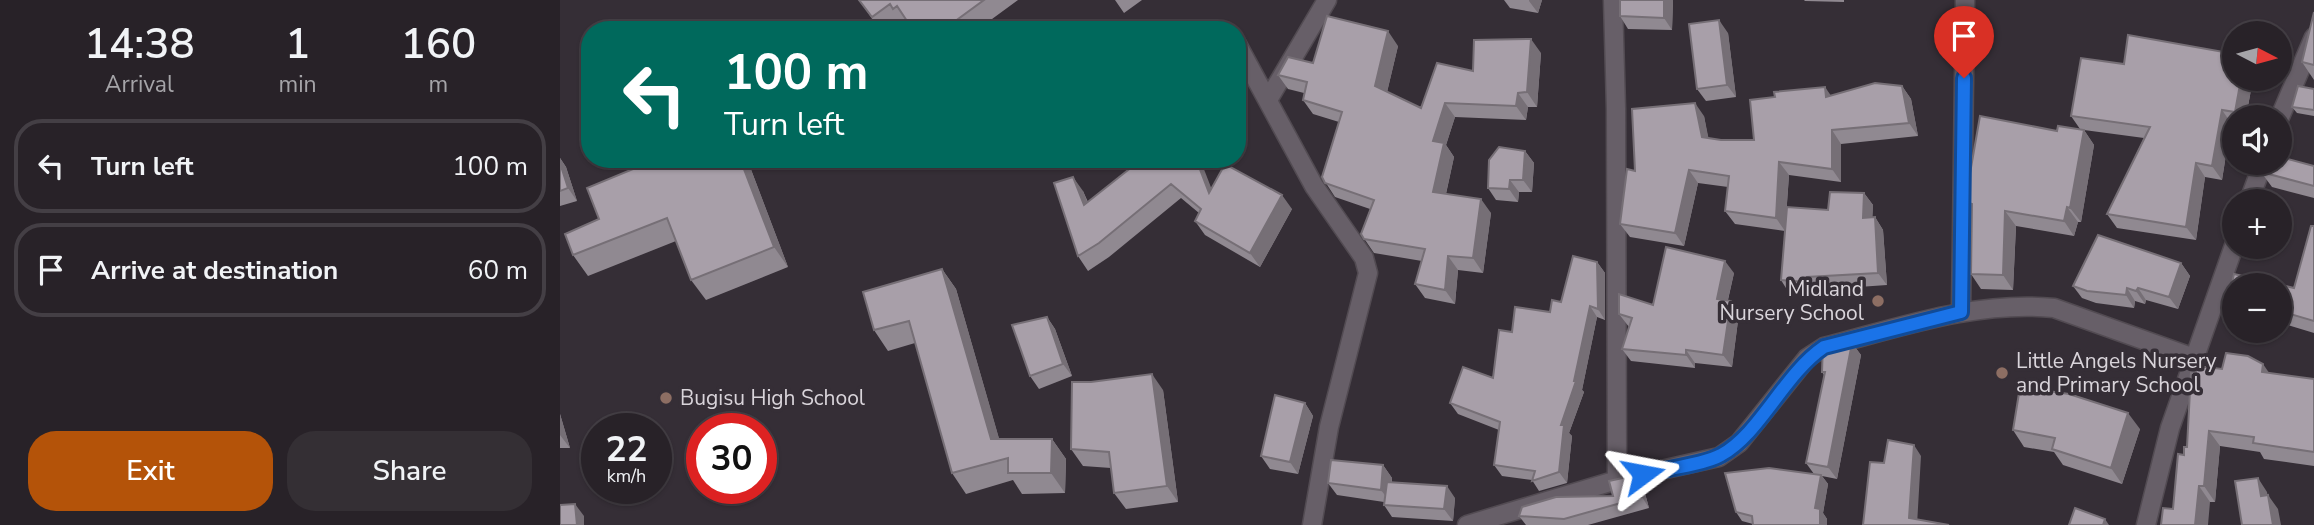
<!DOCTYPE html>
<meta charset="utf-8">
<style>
body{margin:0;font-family:"Nunito Sans",sans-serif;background:#342f34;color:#f1f3f6;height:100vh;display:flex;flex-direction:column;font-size:26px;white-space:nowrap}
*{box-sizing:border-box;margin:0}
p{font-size:23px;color:#a5a4a8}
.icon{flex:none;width:38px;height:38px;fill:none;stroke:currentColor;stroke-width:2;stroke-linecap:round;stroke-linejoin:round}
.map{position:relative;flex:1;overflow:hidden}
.panel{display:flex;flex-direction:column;background:#282228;width:560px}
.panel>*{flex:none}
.guide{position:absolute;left:21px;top:21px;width:665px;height:147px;border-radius:28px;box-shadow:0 2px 5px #0004,0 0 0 2px #443f45;background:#00695c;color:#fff;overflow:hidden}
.needle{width:46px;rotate:96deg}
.fabs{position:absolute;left:1662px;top:21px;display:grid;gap:14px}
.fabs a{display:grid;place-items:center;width:70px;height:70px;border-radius:50%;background:#282228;box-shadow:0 2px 5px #0004,0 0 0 2px #443f45;font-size:35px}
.speed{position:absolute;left:21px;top:413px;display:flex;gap:14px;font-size:35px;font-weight:700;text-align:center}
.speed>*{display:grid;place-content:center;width:91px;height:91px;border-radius:50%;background:#282228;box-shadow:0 2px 5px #0004,0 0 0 2px #443f45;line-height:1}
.speed small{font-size:18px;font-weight:400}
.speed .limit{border:10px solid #d22;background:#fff;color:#111}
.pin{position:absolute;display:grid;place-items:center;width:60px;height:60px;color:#fff;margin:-72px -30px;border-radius:50% 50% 50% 0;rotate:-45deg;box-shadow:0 0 7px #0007}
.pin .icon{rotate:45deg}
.me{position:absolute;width:77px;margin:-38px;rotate:77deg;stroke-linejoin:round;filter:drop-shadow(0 0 5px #0008)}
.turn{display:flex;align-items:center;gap:24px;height:147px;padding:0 28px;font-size:32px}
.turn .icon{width:91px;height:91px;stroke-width:2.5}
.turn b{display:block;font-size:49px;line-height:60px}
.eta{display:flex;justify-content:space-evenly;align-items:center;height:119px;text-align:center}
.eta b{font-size:42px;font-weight:600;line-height:49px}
.action{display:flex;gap:14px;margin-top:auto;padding:14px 28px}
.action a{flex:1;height:80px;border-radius:28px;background:#b45309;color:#fff;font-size:28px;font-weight:600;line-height:80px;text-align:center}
.action a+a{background:#342f34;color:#f1f3f6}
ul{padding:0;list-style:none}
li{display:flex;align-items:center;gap:21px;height:94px;margin:0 14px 10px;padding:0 14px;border:4px solid #443f45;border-radius:28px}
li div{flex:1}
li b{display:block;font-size:26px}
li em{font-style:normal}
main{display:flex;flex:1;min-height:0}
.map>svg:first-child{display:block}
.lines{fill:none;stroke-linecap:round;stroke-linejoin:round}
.minor-casing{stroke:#524b52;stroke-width:21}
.minor{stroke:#675f68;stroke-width:18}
.wall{fill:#908991}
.shaded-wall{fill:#766f76}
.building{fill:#a89fa9;stroke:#766f76;stroke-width:2}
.route-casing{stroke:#114b97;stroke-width:18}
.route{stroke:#1a73e8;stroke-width:12}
.education-dot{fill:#8d6e63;stroke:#352e36;stroke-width:2.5}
.labels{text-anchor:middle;stroke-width:7;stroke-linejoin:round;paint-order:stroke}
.poi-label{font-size:21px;fill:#d9d4da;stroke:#352e36;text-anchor:start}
</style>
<main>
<section class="panel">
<div class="eta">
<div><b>14:38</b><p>Arrival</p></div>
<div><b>1</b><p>min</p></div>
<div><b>160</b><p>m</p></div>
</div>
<ul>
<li><svg class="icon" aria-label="left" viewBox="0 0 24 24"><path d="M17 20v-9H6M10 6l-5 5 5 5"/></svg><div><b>Turn left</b></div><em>100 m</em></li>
<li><svg class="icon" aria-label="arrive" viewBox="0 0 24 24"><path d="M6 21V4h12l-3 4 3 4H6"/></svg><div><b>Arrive at destination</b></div><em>60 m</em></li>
</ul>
<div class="action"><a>Exit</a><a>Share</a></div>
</section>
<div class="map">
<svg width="1754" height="525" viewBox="0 0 1754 525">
<rect width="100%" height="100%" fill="#352e36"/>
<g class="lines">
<defs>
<path id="minor" d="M 1053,0 L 1056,109 L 1057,480
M 677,44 L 754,186 L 804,258 L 808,273 L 769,427 L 752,525
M 708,100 L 767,0
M 1720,117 L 1754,37
M 1689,201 L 1703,163
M 1401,312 L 1405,0
M 907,525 L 1057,480 L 1159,457 L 1179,443 L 1247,358 L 1264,347 C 1338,328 1416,300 1494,308 L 1634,358
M 1586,525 L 1610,428 L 1675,243"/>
</defs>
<use href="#minor" class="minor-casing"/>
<use href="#minor" class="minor"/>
</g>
<path class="wall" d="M 299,0 L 458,0 L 417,30 L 353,30 L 348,22 L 344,25 L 341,20 L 328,30 L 320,30 Z
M 555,0 L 582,0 L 564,13 Z
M 944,0 L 982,0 L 978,13 L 950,8 Z
M 1113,0 L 1112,30 L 1068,29 L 1060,16 Z
M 1244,0 L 1284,0 L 1284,2 L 1245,1 Z
M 1754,12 L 1754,80 L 1742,62 Z
M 1168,33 L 1176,97 L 1146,101 L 1137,89 Z
M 838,46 L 827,92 L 861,108 L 913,71 L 981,53 L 977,107 L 968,107 L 966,120 L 895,117 L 886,145 L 894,157 L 886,194 L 931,213 L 923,273 L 898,270 L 895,304 L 865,298 L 855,284 L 862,261 L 814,253 L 801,234 L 810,209 L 775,197 L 762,177 L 779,122 L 753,114 L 743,100 L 744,93 L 728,89 L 718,75 L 753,63 Z
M 1564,64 L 1675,79 L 1693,79 L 1686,117 L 1675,117 L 1675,124 L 1671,123 L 1662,180 L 1645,177 L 1636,240 L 1557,228 L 1547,214 L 1584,138 L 1524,130 L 1534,145 L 1521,222 L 1518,222 L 1514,236 L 1456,226 L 1453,290 L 1421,289 L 1411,274 L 1412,212 L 1405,202 L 1497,131 L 1520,129 L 1511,116 Z
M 1342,86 L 1351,99 L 1358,136 L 1281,144 L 1281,182 L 1229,175 L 1225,231 L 1175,224 L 1165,211 L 1168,187 L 1138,183 L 1124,246 L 1070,237 L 1060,224 L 1075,171 L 1144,116 L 1148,138 L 1161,140 L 1194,140 L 1271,96 Z
M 1754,89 L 1754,116 L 1737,113 L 1732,107 Z
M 965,151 L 974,163 L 972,192 L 959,192 L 958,202 L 936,200 L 928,188 Z
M 0,158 L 6,167 L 17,201 L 0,206 Z
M 187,159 L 228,267 L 146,300 L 131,280 L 116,241 L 28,276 L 13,255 Z
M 582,159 L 652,189 L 732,209 L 700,267 L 645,235 L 635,221 L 639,213 L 621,198 L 549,257 L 528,271 L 518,256 L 523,191 L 528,202 Z
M 1754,166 L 1754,198 L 1712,187 L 1701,172 Z
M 1304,193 L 1313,205 L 1312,218 L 1315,217 L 1323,230 L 1327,285 L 1256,290 L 1255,295 L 1229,293 L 1221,280 L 1268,210 Z
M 1754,225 L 1754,333 L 1721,323 L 1720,328 L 1720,285 L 1675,285 L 1675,325 L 1665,311 L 1674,274 L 1734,288 L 1751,226 L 1754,226 Z
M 1037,262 L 1045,273 L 1045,320 L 1037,317 L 1022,390 L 1024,392 L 1009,433 L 1012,436 L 1007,483 L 979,491 L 972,480 L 942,476 L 934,465 L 939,430 L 898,414 L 890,403 L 933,378 L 952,332 L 990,312 L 1001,302 Z
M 1621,263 L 1630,276 L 1618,309 L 1586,300 L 1585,304 L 1575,301 L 1574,308 L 1536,303 L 1522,298 L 1513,286 Z
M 382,269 L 396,289 L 439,439 L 492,439 L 506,459 L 505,493 L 462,494 L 453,480 L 406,494 L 392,473 L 355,343 L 328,351 L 314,330 Z
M 1174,273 L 1168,300 L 1171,301 L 1179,313 L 1172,367 L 1135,363 L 1135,368 L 1071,361 L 1062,349 L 1069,327 L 1059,314 L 1093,305 Z
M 487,317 L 495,329 L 512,376 L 479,389 L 470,376 Z
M 1693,331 L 1719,331 L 1717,338 Z
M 1292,343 L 1301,355 L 1277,479 L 1262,476 L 1268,484 L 1263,513 L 1267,519 L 1267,525 L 1193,525 L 1193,524 L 1182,521 L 1176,512 L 1254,474 L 1246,463 L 1264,375 L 1262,372 Z
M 1636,372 L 1709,373 L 1754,379 L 1754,466 L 1704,459 L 1700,452 L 1660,446 L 1655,502 L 1650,502 L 1613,509 L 1624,455 L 1627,447 Z
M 603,390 L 618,502 L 566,509 L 554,493 L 551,468 L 523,466 L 511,449 Z
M 745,403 L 753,416 L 738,474 L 710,469 L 701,456 Z
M 0,414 L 10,448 L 0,448 Z
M 1580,429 L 1562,484 L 1503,465 L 1494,452 L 1464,447 L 1453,430 Z
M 823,465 L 832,478 L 832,482 L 895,498 L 893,521 L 832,517 L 824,505 L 824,502 L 777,495 L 768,483 Z
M 1083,486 L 1089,508 L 1028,525 L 966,525 L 959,516 L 1053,496 Z"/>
<path class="shaded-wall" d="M 969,0 L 982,0 L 978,13 L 969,1 Z
M 1104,0 L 1113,0 L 1112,30 L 1104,18 Z
M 1159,20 L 1168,33 L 1176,97 L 1167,85 Z
M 828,31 L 838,46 L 825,101 L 815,86 Z
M 971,39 L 981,53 L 977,107 L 967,92 Z
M 1681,79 L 1693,79 L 1686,117 L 1678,117 L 1675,112 Z
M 1342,86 L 1351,99 L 1358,136 L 1349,123 Z
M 1265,87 L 1274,100 L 1266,97 Z
M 958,93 L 968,107 L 966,120 L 956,106 Z
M 885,103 L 895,117 L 886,145 L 894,157 L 883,207 L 873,192 L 873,141 Z
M 1135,103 L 1144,116 L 1151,150 L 1142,137 Z
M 1662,110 L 1671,123 L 1662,180 L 1652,166 Z
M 1272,130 L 1281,144 L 1281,182 L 1272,169 Z
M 1524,130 L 1534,145 L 1521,222 L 1510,208 Z
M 965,151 L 974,163 L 972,192 L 963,180 Z
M 0,158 L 6,167 L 17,201 L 8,188 L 0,163 Z
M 180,159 L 187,159 L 228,267 L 214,247 Z
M 636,159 L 640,159 L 659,208 L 649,193 Z
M 1219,162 L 1229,175 L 1225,231 L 1216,218 Z
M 1636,163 L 1645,177 L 1636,240 L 1626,227 Z
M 1129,170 L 1138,183 L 1124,246 L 1115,233 Z
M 513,177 L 523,191 L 534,219 L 524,205 Z
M 950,180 L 959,192 L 958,202 L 949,189 Z
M 1304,193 L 1313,205 L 1312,231 L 1303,218 Z
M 722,195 L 732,209 L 700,267 L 690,253 Z
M 921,199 L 931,213 L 923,273 L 913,258 Z
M 1507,207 L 1518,222 L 1514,236 L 1504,221 Z
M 1445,211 L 1456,226 L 1453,290 L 1443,275 Z
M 1315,217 L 1323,230 L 1327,285 L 1318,273 Z
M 888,256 L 898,270 L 895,304 L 885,290 Z
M 1165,261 L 1174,273 L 1165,312 L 1157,299 Z
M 1037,262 L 1045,273 L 1045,320 L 1038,309 Z
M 1621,263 L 1630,276 L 1618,309 L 1609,297 Z
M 382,269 L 396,289 L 445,459 L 431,439 Z
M 1247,277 L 1256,290 L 1255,295 L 1246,282 Z
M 1567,288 L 1575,301 L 1574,308 L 1566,295 Z
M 1578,288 L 1586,300 L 1585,304 L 1576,291 Z
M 1171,301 L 1179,313 L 1172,367 L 1163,355 Z
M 1030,306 L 1037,317 L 1022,390 L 1024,392 L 1009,433 L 1012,436 L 1007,483 L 999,472 L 1001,425 L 1014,381 Z
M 487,317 L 495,329 L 512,376 L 503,364 Z
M 1712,331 L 1719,331 L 1717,338 Z
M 1292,343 L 1301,355 L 1277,479 L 1268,467 Z
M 1126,350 L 1135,363 L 1135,368 L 1126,355 Z
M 1703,364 L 1714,380 L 1702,372 Z
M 592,374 L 603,390 L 618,502 L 607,486 Z
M 745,403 L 753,416 L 738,474 L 730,462 Z
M 1568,413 L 1580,429 L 1562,484 L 1551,468 Z
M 0,414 L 10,448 L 0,435 Z
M 1649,431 L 1660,446 L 1655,502 L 1644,486 Z
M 492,439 L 506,459 L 505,493 L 491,473 Z
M 1354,445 L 1361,456 L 1357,525 L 1349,518 Z
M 823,465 L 832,478 L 830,502 L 821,490 Z
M 1076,475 L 1083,486 L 1089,508 L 1082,497 Z
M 1261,475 L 1268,484 L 1263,513 L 1267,519 L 1267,525 L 1260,525 L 1255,508 Z
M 1698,478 L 1707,492 L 1710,510 L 1701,496 Z
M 887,486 L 895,498 L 893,521 L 884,509 Z
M 1639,486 L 1650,502 L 1648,525 L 1635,525 Z
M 1708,495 L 1718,509 L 1721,525 L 1713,525 Z
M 15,504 L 24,516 L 24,525 L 17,525 Z
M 1545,519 L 1549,525 L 1543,525 Z"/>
<path class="building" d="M 299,0 L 424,0 L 383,30 L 353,30 L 337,6 L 333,9 L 330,4 L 312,17 Z
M 1060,0 L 1104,0 L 1104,18 L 1060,16 Z
M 1754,12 L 1754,65 L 1742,62 Z
M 767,16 L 828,31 L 815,86 L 861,108 L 877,63 L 913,71 L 914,40 L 971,39 L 967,92 L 958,93 L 956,106 L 885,103 L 873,141 L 884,143 L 873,192 L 921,199 L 913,258 L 888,256 L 885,290 L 855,284 L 865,249 L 804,239 L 801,234 L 814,200 L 765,183 L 762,177 L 782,112 L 743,100 L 747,82 L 718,75 L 728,57 L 753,63 Z
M 1159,20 L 1167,85 L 1137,89 L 1129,24 Z
M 1568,35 L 1675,54 L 1675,79 L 1681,79 L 1675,112 L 1662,110 L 1652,166 L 1636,163 L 1626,227 L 1547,214 L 1590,127 L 1511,116 L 1521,58 L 1564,64 Z
M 1315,83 L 1342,86 L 1349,123 L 1272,130 L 1272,169 L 1219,162 L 1216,218 L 1165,211 L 1169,176 L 1129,170 L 1115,233 L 1060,224 L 1067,169 L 1075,171 L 1072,109 L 1135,103 L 1142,137 L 1161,140 L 1194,140 L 1190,100 L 1215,97 L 1214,92 L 1265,87 L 1266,97 Z
M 1738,86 L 1754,89 L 1754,110 L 1732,107 Z
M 1420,116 L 1497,131 L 1498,126 L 1524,130 L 1510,208 L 1507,207 L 1504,221 L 1445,211 L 1443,275 L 1411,274 L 1412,204 L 1405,202 Z
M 939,147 L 965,151 L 963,180 L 950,180 L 949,189 L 928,188 L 929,160 Z
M 1720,157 L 1754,166 L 1754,186 L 1701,172 L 1704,163 L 1720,163 Z
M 74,159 L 180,159 L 214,247 L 131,280 L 107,218 L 13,255 L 5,234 L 39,219 L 27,188 L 78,167 Z
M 582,159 L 636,159 L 649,193 L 665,164 L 722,195 L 690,253 L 635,221 L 641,209 L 611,184 L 539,243 L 518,256 L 494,183 L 513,177 L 524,205 Z
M 0,163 L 8,188 L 0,191 Z
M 1270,192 L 1304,193 L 1303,218 L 1315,217 L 1318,273 L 1247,277 L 1246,282 L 1221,280 L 1227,207 L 1268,210 Z
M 1754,225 L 1754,321 L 1720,311 L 1720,285 L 1675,285 L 1675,313 L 1665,311 L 1674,274 L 1734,288 L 1751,226 L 1754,226 Z
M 1538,235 L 1621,263 L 1609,297 L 1578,288 L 1576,291 L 1567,288 L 1566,295 L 1527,291 L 1513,286 Z
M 1106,247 L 1165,261 L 1157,299 L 1171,301 L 1163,355 L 1126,350 L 1126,355 L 1062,349 L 1072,318 L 1059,314 L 1059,294 L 1093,305 Z
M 1013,256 L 1037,262 L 1038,309 L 1030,306 L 1014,381 L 1016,381 L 1001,425 L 1004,425 L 999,472 L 972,481 L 975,471 L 934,465 L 940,422 L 890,403 L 903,367 L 933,378 L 939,330 L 952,332 L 955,307 L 990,312 L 992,300 L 1001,302 Z
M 382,269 L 431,439 L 492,439 L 491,473 L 448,473 L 448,458 L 392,473 L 349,321 L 314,330 L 303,292 Z
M 487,317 L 503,364 L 470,376 L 452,325 Z
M 1274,341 L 1292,343 L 1268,467 L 1246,463 L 1265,372 L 1262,372 L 1263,344 Z
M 1666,353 L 1688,356 L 1703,364 L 1702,372 L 1754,379 L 1754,452 L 1693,443 L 1694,437 L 1649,431 L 1644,486 L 1639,486 L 1635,525 L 1601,525 L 1603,508 L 1613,509 L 1618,454 L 1624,455 L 1624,447 L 1627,447 L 1631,372 L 1636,372 L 1637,366 L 1662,369 Z
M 592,374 L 607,486 L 554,493 L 549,452 L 511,449 L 512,382 L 531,382 Z
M 1460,387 L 1509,394 L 1568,413 L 1551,468 L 1492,449 L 1495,438 L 1453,430 Z
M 715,395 L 745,403 L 730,462 L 701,456 Z
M 1328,440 L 1354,445 L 1349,518 L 1389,525 L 1303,525 L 1310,462 L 1324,463 Z
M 771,460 L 823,465 L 821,490 L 768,483 Z
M 1209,468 L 1261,475 L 1255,508 L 1260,509 L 1260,525 L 1193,525 L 1192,516 L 1176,512 L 1165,473 Z
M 1076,475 L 1082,497 L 1004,519 L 959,516 L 962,507 L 996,497 L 1053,496 L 1049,481 Z
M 1698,478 L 1701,496 L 1708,495 L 1713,525 L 1682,525 L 1675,481 Z
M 827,482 L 887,486 L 884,509 L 824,505 Z
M 15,504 L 17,525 L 0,525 L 0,505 Z
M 1515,508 L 1545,519 L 1543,525 L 1509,525 Z"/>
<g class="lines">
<defs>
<path id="route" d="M 1083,474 C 1102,470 1146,464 1161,455 C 1200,434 1224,374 1264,347 L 1401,312 L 1404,78"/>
</defs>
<use href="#route" class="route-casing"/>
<use href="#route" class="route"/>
</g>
<g class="education-dot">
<circle cx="1318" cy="301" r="7"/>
<circle cx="1442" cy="373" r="7"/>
<circle cx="106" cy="398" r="7"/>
</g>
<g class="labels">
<g class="poi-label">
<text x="1304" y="296" text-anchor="end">Midland<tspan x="1304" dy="24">Nursery School</tspan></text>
<text x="1456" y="368">Little Angels Nursery<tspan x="1456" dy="24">and Primary School</tspan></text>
<text x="120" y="405">Bugisu High School</text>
</g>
</g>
</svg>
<div class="fabs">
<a><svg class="needle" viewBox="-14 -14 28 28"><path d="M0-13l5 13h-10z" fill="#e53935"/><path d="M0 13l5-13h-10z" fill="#a5a4a8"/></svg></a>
<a><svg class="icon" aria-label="sound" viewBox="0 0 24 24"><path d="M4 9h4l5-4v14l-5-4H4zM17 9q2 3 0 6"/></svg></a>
<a>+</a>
<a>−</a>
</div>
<div class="speed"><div>22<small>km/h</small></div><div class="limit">30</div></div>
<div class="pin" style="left:1404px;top:78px;background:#d93025"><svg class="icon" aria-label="arrive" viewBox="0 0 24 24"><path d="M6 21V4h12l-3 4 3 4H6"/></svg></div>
<svg class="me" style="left:1083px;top:474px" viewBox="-20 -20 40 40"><path d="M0-17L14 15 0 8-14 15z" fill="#1a73e8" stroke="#fff" stroke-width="4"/></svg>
<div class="guide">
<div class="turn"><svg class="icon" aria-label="left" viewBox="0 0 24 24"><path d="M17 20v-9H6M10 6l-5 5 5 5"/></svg><div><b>100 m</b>Turn left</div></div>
</div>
</div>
</main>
